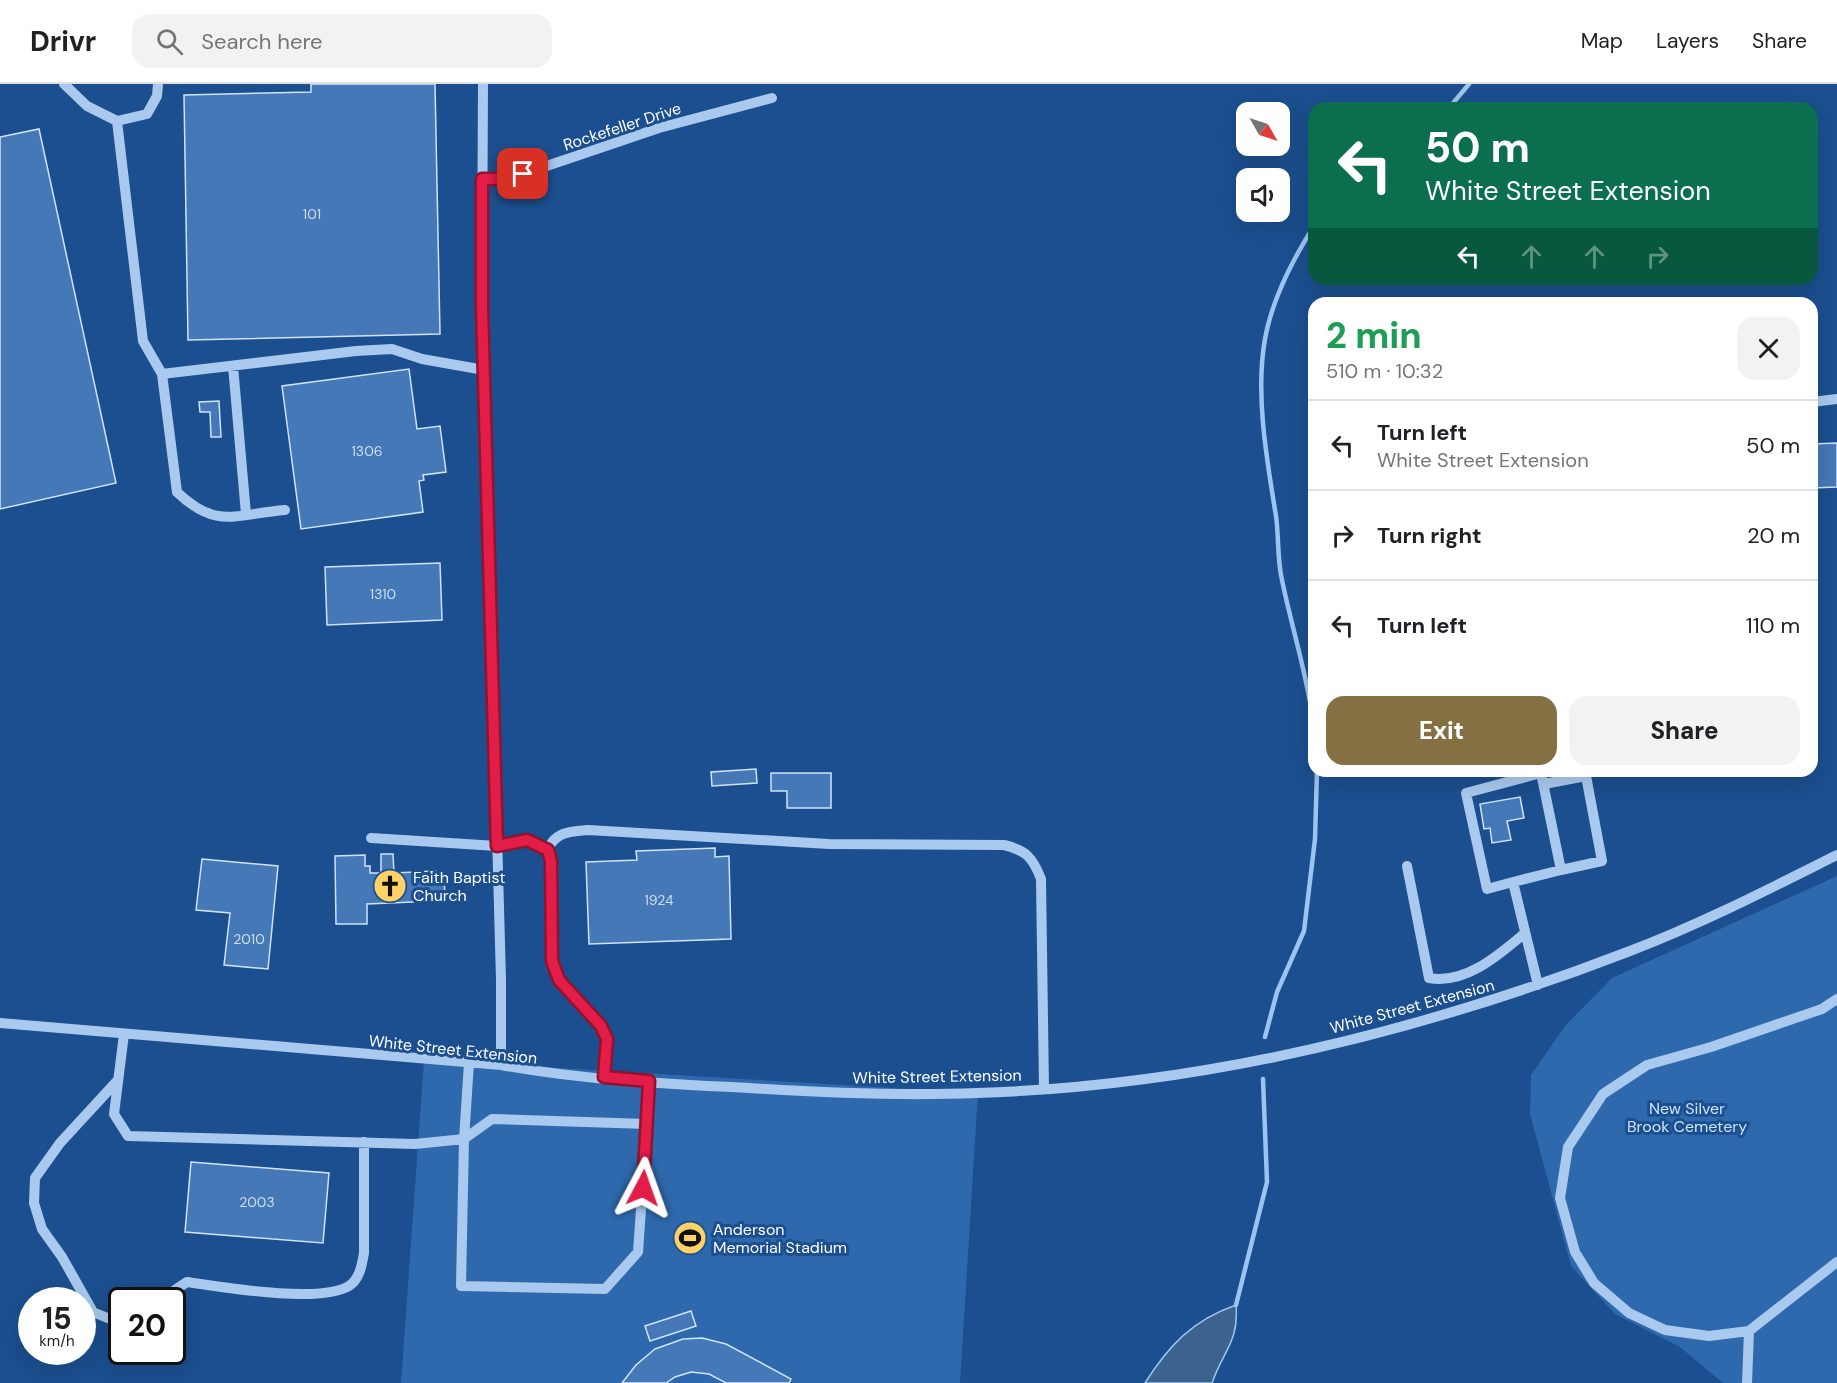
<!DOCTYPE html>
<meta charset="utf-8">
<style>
body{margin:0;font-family:"DM Sans",sans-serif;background:#f2f2f2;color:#202124;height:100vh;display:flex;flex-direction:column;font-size:22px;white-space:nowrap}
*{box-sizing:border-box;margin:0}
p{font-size:20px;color:#757577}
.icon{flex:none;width:33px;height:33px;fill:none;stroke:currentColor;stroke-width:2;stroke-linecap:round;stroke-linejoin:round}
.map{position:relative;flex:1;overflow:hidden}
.drawer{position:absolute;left:1308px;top:213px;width:510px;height:480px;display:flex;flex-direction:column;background:#fff;border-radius:18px;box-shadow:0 6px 24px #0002}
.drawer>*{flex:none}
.guide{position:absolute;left:1308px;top:18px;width:510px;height:183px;border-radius:18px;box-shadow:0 6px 24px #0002;background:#0b6e4f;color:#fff;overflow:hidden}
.needle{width:39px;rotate:129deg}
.fabs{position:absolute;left:1236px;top:18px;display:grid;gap:12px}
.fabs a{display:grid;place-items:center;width:54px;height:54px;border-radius:12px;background:#fff;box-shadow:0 6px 24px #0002;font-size:30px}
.speed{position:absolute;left:18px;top:1203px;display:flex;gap:12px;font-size:30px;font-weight:700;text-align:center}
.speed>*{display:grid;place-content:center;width:78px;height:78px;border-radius:50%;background:#fff;box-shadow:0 6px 24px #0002;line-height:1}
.speed small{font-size:15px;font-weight:400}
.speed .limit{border:3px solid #111;border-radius:9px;background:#fff;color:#111}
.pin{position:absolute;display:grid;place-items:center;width:51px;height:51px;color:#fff;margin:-26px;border-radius:12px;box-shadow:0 3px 9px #0006}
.me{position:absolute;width:66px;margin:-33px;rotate:4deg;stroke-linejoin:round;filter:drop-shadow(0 0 4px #0008)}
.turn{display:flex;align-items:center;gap:21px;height:126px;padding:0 18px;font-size:27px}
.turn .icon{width:78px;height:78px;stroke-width:2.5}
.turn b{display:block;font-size:42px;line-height:51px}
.lanes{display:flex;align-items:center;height:57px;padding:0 18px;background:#0003;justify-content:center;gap:30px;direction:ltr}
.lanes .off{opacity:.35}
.round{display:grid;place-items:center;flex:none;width:63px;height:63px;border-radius:18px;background:#f2f2f2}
.head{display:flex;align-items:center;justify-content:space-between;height:102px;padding:0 18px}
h1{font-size:36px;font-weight:800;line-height:45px;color:#1e9e55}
.button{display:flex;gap:12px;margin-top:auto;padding:12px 18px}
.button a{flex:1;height:69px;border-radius:18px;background:#847042;color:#fff;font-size:24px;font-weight:800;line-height:69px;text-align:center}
.button a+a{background:#f2f2f2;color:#202124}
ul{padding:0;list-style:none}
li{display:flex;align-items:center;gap:18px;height:90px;padding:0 18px;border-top:2px solid #e0e0e0}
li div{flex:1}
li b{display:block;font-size:22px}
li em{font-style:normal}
header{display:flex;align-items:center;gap:36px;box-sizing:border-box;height:84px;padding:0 30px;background:#fff;border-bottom:2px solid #e0e0e0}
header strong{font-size:28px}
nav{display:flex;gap:33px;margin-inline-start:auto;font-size:21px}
.search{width:420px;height:54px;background:#f2f2f2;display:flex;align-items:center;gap:15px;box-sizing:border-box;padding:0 21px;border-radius:18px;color:#757577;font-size:22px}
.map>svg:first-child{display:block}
.green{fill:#2e69ad}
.water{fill:#3c6290;stroke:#9cc4f0;stroke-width:1.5}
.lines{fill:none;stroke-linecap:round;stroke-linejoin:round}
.stream{stroke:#9cc4f0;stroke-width:4.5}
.building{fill:#4478b7;stroke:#cfe3fa;stroke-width:1.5}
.minor{stroke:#a9c9ee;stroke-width:10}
.route-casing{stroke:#92132f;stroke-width:15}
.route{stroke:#e11d48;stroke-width:10}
.labels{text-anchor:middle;stroke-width:6;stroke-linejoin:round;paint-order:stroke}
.number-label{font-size:14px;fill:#d0dded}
.street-label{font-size:16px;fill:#fff;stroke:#1b4f8f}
.poi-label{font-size:16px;fill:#fff;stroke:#1b4f8f;text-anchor:start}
.park-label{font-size:16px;fill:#cfe3fa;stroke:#1b4f8f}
</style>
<header>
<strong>Drivr</strong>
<div class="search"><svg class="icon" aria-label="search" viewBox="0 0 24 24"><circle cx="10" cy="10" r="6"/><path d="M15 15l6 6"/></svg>Search here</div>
<nav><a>Map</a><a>Layers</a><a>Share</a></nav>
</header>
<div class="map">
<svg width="1837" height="1299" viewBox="0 0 1837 1299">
<rect width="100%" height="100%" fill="#1b4f8f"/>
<path class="green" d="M 1837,792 L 1837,1299 L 1723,1299 L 1680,1263 L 1615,1230 L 1571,1182 L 1530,1030 L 1531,991 L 1565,942 L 1612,894 Z
M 424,976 L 978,1009 L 960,1299 L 401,1299 Z"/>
<path class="water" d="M 1236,1221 C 1239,1258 1223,1267 1212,1299 L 1145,1299 C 1169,1261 1193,1236 1236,1221 Z"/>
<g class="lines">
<path class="stream" d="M 1449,24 L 1469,0
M 1314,142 C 1293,175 1272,216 1265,255 C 1255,310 1267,377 1276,432 C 1279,453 1277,475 1282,496 C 1292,545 1308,593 1314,643
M 1265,953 L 1277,908 L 1304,847 L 1315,755 L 1317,687
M 1236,1221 L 1267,1098 L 1263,995"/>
</g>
<path class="building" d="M 311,0 L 435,0 L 440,250 L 188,256 L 184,11 L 311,8 Z
M 39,45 L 116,399 L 0,425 L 0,53 Z
M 409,285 L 417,345 L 440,342 L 446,388 L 423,391 L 424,396 L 419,397 L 423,428 L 301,445 L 282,302 Z
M 219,317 L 221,353 L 211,353 L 210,328 L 200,328 L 199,318 Z
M 1837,359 L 1837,403 L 1812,404 L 1812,360 Z
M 440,479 L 442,536 L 327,541 L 325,483 Z
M 756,685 L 757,699 L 712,702 L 711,688 Z
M 771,689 L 831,689 L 831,724 L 787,724 L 787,707 L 771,707 Z
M 1520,713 L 1524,734 L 1507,737 L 1511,756 L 1492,759 L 1490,744 L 1484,745 L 1480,720 Z
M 715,764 L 715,773 L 729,772 L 731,855 L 589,860 L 586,778 L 637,776 L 636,767 Z
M 381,770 L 393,770 L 394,789 L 435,787 L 435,794 L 444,794 L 445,811 L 435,811 L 435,817 L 367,820 L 367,840 L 336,840 L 335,772 L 365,771 L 365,782 L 370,782 L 370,789 L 381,789 Z
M 202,775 L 278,782 L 268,885 L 224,881 L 230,829 L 196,826 Z
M 191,1078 L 329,1089 L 323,1159 L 185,1148 Z
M 691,1227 L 696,1242 L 650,1257 L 645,1242 Z
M 702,1254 L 726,1260 L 791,1295 L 789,1299 L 726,1299 L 709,1290 L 691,1288 L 675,1293 L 666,1299 L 622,1299 L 636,1281 L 655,1265 L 683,1255 Z"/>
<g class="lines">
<path class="minor" d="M 64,0 L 87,22 L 117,37
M 158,0 L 157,12 L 147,30 L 117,37 L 143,257 L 162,290 L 356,267 L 392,265 L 422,275 L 484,286
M 483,0 L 482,202 L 501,896 L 501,981
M 482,95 L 501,95 L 523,90 L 659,44 L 772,14
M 233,282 L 246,430
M 162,290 L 177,408 C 217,446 235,430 285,426
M 1812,318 L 1837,315
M 1544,700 L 1586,692 L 1602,777 L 1561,786
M 371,754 L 497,762 L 527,756 L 547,766 L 551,777 L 552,877 L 559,896 L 601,942 L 607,955 L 604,994
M 547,766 C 557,747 569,748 588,746 L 829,760 L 1004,761 C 1026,766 1033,774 1041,795 L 1044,1005
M 1407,782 L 1429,894 C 1465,901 1499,871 1525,849
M 1513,798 L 1487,805 L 1466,709 L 1541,689 L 1561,786 L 1513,798 L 1538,901
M 0,939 L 501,981 C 582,996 667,1000 749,1004 C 825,1009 901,1012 977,1009 C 1200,1002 1423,947 1630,867 C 1701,840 1769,805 1837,771
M 124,950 L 114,1030 L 128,1052 L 415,1060 L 464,1055 L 492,1035 L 647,1040 L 649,997
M 469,979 L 464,1055 L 461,1202 L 605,1205 L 638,1168 L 647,1040
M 118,996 L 60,1059 L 35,1094 L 34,1119 L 42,1145 L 62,1173 L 93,1228 L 122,1240
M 170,1216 L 175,1206 L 187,1198 C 222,1203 319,1220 349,1202 C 360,1195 362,1180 364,1169 L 364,1058
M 1749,1247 L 1837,1178
M 1747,1299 L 1749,1247 L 1709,1252 L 1665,1246 L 1629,1229 L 1594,1199 L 1575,1168 L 1560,1114 L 1568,1063 L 1603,1010 L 1647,981 L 1711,963 L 1822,925 L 1837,915"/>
</g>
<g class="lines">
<defs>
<path id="route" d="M 523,90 L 501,95 L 482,95 L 482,223 L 497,762 L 527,756 L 548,766 L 551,777 L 552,877 L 559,896 L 601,942 L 607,955 L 604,993 L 649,997 L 643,1104"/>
</defs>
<use href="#route" class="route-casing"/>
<use href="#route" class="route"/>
</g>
<defs>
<symbol id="church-disc" viewBox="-11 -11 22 22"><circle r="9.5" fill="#ffd166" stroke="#1b4f8f"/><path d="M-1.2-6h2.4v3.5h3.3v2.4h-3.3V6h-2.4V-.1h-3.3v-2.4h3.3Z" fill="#111"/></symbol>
<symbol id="stadium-disc" viewBox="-11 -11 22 22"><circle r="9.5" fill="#ffd166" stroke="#1b4f8f"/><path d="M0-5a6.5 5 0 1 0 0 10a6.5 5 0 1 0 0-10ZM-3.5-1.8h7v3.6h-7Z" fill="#111"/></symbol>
</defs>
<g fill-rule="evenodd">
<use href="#church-disc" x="371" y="783" width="38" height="38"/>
<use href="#stadium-disc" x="671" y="1135" width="38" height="38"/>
</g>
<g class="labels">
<g class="number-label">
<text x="312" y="135">101</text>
<text x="367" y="372">1306</text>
<text x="383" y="515">1310</text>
<text x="659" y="821">1924</text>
<text x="249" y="860">2010</text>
<text x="257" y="1123">2003</text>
</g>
<g class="street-label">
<text transform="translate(622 42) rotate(-18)" y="6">Rockefeller Drive</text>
<text transform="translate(1412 922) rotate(-15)" y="6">White Street Extension</text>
<text transform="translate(453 965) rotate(6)" y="6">White Street Extension</text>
<text transform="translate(937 992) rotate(-1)" y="6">White Street Extension</text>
</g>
<g class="poi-label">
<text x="413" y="799">Faith Baptist<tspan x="413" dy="18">Church</tspan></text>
<text x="713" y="1151">Anderson<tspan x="713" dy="18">Memorial Stadium</tspan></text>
</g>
<g class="park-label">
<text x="1687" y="1030">New Silver<tspan x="1687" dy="18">Brook Cemetery</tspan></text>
</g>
</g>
</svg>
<div class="fabs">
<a><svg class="needle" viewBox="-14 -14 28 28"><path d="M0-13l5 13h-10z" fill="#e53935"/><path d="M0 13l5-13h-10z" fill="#757577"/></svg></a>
<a><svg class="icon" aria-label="sound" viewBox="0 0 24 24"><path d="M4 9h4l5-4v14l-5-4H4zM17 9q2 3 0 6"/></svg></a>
</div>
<div class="speed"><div>15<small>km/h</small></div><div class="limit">20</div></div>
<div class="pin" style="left:523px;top:90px;background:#d93025"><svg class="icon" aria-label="arrive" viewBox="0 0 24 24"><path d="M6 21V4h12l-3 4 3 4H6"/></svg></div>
<svg class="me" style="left:643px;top:1104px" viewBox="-20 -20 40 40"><path d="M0-17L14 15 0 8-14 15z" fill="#e11d48" stroke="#fff" stroke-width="4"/></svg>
<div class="guide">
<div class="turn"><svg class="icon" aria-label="left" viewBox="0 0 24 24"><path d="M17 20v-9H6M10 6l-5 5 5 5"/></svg><div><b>50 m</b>White Street Extension</div></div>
<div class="lanes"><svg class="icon" aria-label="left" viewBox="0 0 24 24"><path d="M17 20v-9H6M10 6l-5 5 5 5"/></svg><svg class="icon off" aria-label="ahead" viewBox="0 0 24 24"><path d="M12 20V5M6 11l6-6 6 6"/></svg><svg class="icon off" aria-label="ahead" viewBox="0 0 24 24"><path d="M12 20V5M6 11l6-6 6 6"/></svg><svg class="icon off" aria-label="right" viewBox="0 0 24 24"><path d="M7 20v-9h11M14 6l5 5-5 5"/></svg></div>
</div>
<section class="drawer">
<div class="head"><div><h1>2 min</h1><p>510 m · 10:32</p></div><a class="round"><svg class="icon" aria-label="close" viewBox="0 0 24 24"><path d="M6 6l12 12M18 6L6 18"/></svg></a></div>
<ul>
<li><svg class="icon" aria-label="left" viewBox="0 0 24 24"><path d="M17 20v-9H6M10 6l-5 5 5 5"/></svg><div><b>Turn left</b><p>White Street Extension</p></div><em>50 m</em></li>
<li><svg class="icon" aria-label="right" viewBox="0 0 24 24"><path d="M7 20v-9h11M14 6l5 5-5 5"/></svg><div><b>Turn right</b></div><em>20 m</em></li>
<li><svg class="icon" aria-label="left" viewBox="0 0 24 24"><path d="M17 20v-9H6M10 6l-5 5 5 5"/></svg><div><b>Turn left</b></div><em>110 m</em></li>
</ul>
<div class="button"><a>Exit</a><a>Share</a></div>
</section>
</div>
